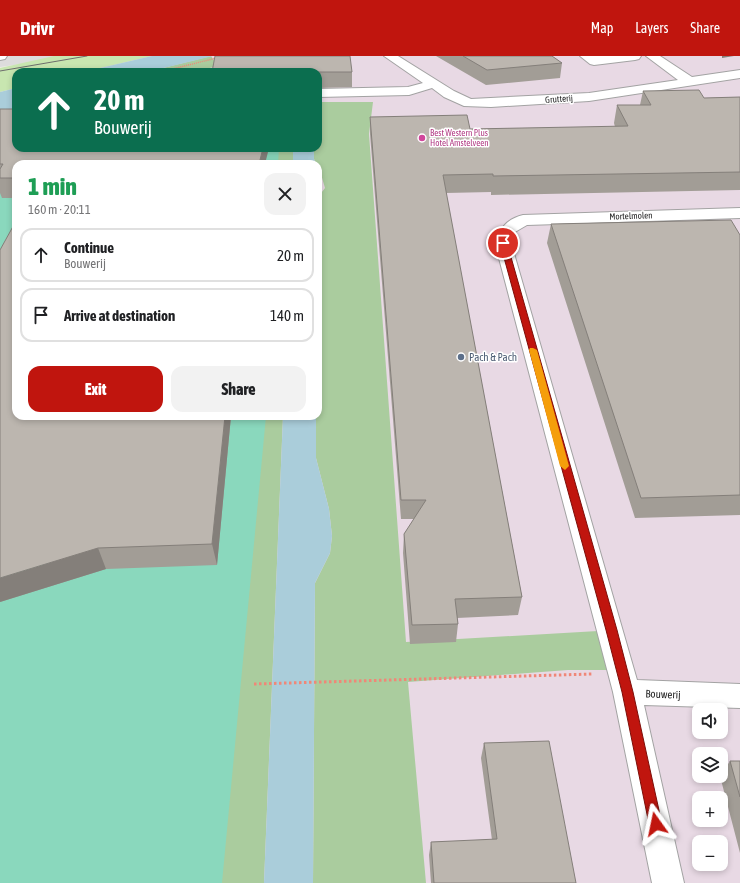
<!DOCTYPE html>
<meta charset="utf-8">
<style>
body{margin:0;font-family:"Asap Condensed",sans-serif;background:#f2f2f2;color:#202124;height:100vh;display:flex;flex-direction:column;font-size:15px;white-space:nowrap}
*{box-sizing:border-box;margin:0}
p{font-size:13px;color:#757577}
.icon{flex:none;width:22px;height:22px;fill:none;stroke:currentColor;stroke-width:2;stroke-linecap:round;stroke-linejoin:round}
.map{position:relative;flex:1;overflow:hidden}
.drawer{position:absolute;left:12px;top:104px;width:310px;height:260px;display:flex;flex-direction:column;background:#fff;border-radius:12px;box-shadow:0 2px 6px #0003}
.drawer>*{flex:none}
.guide{position:absolute;left:12px;top:12px;width:310px;height:84px;border-radius:12px;box-shadow:0 2px 6px #0003;background:#0b6e4f;color:#fff;overflow:hidden}
.tools{position:absolute;left:692px;top:647px;display:grid;gap:8px}
.tools a{display:grid;place-items:center;width:36px;height:36px;border-radius:8px;background:#fff;box-shadow:0 2px 6px #0003;font-size:20px}
.pin{position:absolute;display:grid;place-items:center;width:34px;height:34px;color:#fff;margin:-17px;border:2px solid #fff;border-radius:50%;box-shadow:0 1px 4px #0007}
.me{position:absolute;width:44px;margin:-22px;rotate:348deg;stroke-linejoin:round;filter:drop-shadow(0 0 3px #0008)}
.turn{display:flex;align-items:center;gap:14px;height:84px;padding:0 16px;font-size:18px}
.turn .icon{width:52px;height:52px;stroke-width:2.5}
.turn b{display:block;font-size:28px;line-height:34px}
.round{display:grid;place-items:center;flex:none;width:42px;height:42px;border-radius:12px;background:#f2f2f2}
.headline{display:flex;align-items:center;justify-content:space-between;height:68px;padding:0 16px}
h1{font-size:24px;font-weight:800;line-height:30px;color:#1e9e55}
.primary-button{display:flex;gap:8px;margin-top:auto;padding:8px 16px}
.primary-button a{flex:1;height:46px;border-radius:12px;background:#c0150e;color:#fff;font-size:16px;font-weight:800;line-height:46px;text-align:center}
.primary-button a+a{background:#f2f2f2;color:#202124}
ul{padding:0;list-style:none}
li{display:flex;align-items:center;gap:12px;height:54px;margin:0 8px 6px;padding:0 8px;border:2px solid #e0e0e0;border-radius:12px}
li div{flex:1}
li b{display:block;font-size:15px}
li em{font-style:normal}
header{display:flex;align-items:center;gap:24px;box-sizing:border-box;height:56px;padding:0 20px;background:#c0150e;color:#fff}
header strong{font-size:19px}
nav{display:flex;gap:22px;margin-inline-start:auto;font-size:14px}
.map>svg:first-child{display:block}
.residential{fill:#dddcdc}
.industrial{fill:#e8d9e4;fill-rule:evenodd}
.grass{fill:#c8e6b0}
.forest{fill:#aacc9e}
.pitch{fill:#8ad8bd}
.water{fill:#aacdda}
.lines{fill:none;stroke-linecap:round;stroke-linejoin:round}
.minor-casing{stroke:#a3a3a3;stroke-width:2}
.path-far1{stroke:#f08777;stroke-width:1.5;stroke-dasharray:1 1;stroke-linecap:butt}
.path{stroke:#f08777;stroke-width:3;stroke-dasharray:2.5 2.5;stroke-linecap:butt}
.minor{fill:#fff;fill-rule:evenodd}
.tram{stroke:#6d6d6d;stroke-width:1}
.wall{fill:#a29d96}
.shaded-wall{fill:#847f7a}
.building{fill:#bcb6af;stroke:#847f7a}
.route{fill:#c0150e;stroke:#7d0e09}
.slow{fill:#f59e0b}
.hotel-dot{fill:#d1479c;stroke:#fff;stroke-width:1.5}
.service-dot{fill:#5c6f8a;stroke:#fff;stroke-width:1.5}
.labels{text-anchor:middle;stroke-width:3;stroke-linejoin:round;paint-order:stroke}
.far-street-label{font-size:9px;fill:#1f1f1f;stroke:#fff}
.far-hotel-label{font-size:9px;fill:#b23c85;stroke:#fff;text-anchor:start}
.service-label{font-size:11px;fill:#4e5e75;stroke:#fff;text-anchor:start}
.street-label{font-size:11px;fill:#1f1f1f;stroke:#fff}
</style>
<header>
<strong>Drivr</strong>
<nav><a>Map</a><a>Layers</a><a>Share</a></nav>
</header>
<div class="map">
<svg width="740" height="827" viewBox="0 0 740 827">
<rect width="100%" height="100%" fill="#efede6"/>
<path class="residential" d="M 0,0 L 62,0 L 35,6 L 0,11 Z"/>
<path class="industrial" d="M 106,0 L 740,0 L 740,827 L 243,827 L 278,360 L 318,360 L 318,108 L 300,108 L 300,92 L 318,92 L 318,16 L 26,16 ZM 699,654 L 721,654 L 721,676 L 699,676 ZM 699,698 L 721,698 L 721,720 L 699,720 ZM 699,742 L 721,742 L 721,764 L 699,764 ZM 699,786 L 721,786 L 721,808 L 699,808 Z"/>
<path class="grass" d="M 54,0 L 152,0 L 83,16 L 16,16 L 16,32 L 0,36 L 0,12 Z"/>
<path class="forest" d="M 211,0 L 218,10 L 193,16 L 147,16 Z
M 318,46 L 373,46 L 369,78 L 406,586 L 598,575 L 609,614 L 568,614 L 408,626 L 426,827 L 313,827 L 315,527 L 330,497 L 332,480 L 329,453 L 316,402 L 316,360 L 318,360 L 318,141 L 325,132 L 318,108 L 316,108 L 314,103 L 314,92 L 318,92 Z
M 266,92 L 293,92 L 293,108 L 266,108 Z
M 254,360 L 283,360 L 264,827 L 205,827 Z"/>
<path class="pitch" d="M 0,62 L 16,92 L 279,92 L 278,108 L 16,108 L 16,360 L 266,360 L 222,827 L 0,827 Z"/>
<path class="water" d="M 152,0 L 213,0 L 147,16 L 83,16 Z
M 16,32 L 16,63 L 0,62 L 0,36 Z
M 293,92 L 314,92 L 314,103 L 316,108 L 293,108 Z
M 283,360 L 316,360 L 316,402 L 329,453 L 332,480 L 330,497 L 315,527 L 313,827 L 264,827 Z"/>
<g class="lines">
<defs>
<path id="minor" d="M 0,0 L 7,0 L 5,3 L 0,4 Z
M 384,0 L 398,0 L 454,35 L 471,43 L 589,37 L 678,24 L 646,0 L 660,0 L 692,21 L 740,14 L 740,22 L 589,45 L 491,51 L 464,50 L 444,41 L 432,32 L 409,39 L 318,41 L 318,33 L 408,31 L 423,27 Z
M 580,0 L 641,0 L 639,3 L 635,4 L 594,9 L 590,8 Z
M 740,152 L 740,162 L 527,169 L 515,176 L 511,187 L 637,624 L 740,628 L 740,652 L 644,649 L 684,827 L 652,827 L 613,636 L 495,187 C 500,172 507,163 523,159 Z"/>
</defs>
<use href="#minor" class="minor-casing"/>
<path class="path-far1" d="M 161,16 L 216,2"/>
<path class="path" d="M 254,628 L 592,618"/>
<use href="#minor" class="minor"/>
<path class="tram" d="M 0,15 L 87,0"/>
</g>
<path class="wall" d="M 436,0 L 552,0 L 562,7 L 560,22 L 486,29 Z
M 318,16 L 352,16 L 352,31 L 318,32 Z
M 643,35 L 704,42 L 740,41 L 740,134 L 491,139 L 491,136 L 446,137 L 522,541 L 518,559 L 457,562 L 458,568 L 456,586 L 410,588 L 403,497 L 404,478 L 414,463 L 401,463 L 370,78 L 370,61 L 470,73 L 615,71 L 614,67 L 617,49 L 640,49 Z
M 0,53 L 16,108 L 16,142 L 2,142 L 0,137 Z
M 551,168 L 740,179 L 740,459 L 635,462 L 547,187 Z
M 231,360 L 217,509 L 106,513 L 0,546 Z
M 484,687 L 576,827 L 431,827 L 429,799 L 431,786 L 492,784 L 481,702 Z
M 730,705 L 740,705 L 740,797 L 720,720 L 721,720 L 721,719 Z"/>
<path class="shaded-wall" d="M 722,0 L 734,0 L 722,2 Z
M 263,92 L 269,92 L 265,108 L 259,108 Z
M 225,360 L 231,360 L 217,509 L 212,488 Z
M 98,492 L 106,513 L 0,546 L 0,522 Z"/>
<path class="building" d="M 215,0 L 350,0 L 352,16 L 212,16 Z
M 463,0 L 552,0 L 562,7 L 487,14 Z
M 699,34 L 704,42 L 740,41 L 740,116 L 493,120 L 493,118 L 443,119 L 522,541 L 455,543 L 458,568 L 412,569 L 404,478 L 426,444 L 401,444 L 370,61 L 467,59 L 470,73 L 628,70 L 617,49 L 651,49 L 643,35 Z
M 0,53 L 16,53 L 16,92 L 263,92 L 259,108 L 16,108 L 16,122 L 0,122 L 0,113 L 3,108 L 0,108 Z
M 731,164 L 740,179 L 740,439 L 641,442 L 551,168 Z
M 16,165 L 16,360 L 225,360 L 212,488 L 98,492 L 0,522 L 0,194 Z
M 549,685 L 576,827 L 434,827 L 431,786 L 497,783 L 484,687 Z
M 730,705 L 740,705 L 740,741 Z"/>
<path class="route" d="M 501,185 L 507,187 L 617,574 L 633,636 L 662,768 L 660,773 L 656,775 L 651,773 L 649,768 L 622,636 L 606,574 L 500,187 Z"/>
<path class="slow" d="M 530,292 L 533,292 L 537,294 L 569,410 L 565,414 L 560,410 L 529,294 Z"/>
<circle class="hotel-dot" cx="422" cy="82" r="4"/>
<circle class="service-dot" cx="461" cy="301" r="4"/>
<g class="labels">
<g class="far-street-label">
<text transform="translate(559 43) rotate(-4)" y="3">Grutterij</text>
<text transform="translate(631 160) rotate(-2)" y="3">Mortelmolen</text>
</g>
<g class="far-hotel-label">
<text x="430" y="80">Best Western Plus<tspan x="430" dy="10">Hotel Amstelveen</tspan></text>
</g>
<g class="service-label">
<text x="469" y="305">Pach &amp; Pach</text>
</g>
<g class="street-label">
<text transform="translate(663 638) rotate(2)" y="4">Bouwerij</text>
</g>
</g>
</svg>
<div class="tools">
<a><svg class="icon" aria-label="sound" viewBox="0 0 24 24"><path d="M4 9h4l5-4v14l-5-4H4zM17 9q2 3 0 6"/></svg></a>
<a><svg class="icon" aria-label="layers" viewBox="0 0 24 24"><path d="M12 4l9 5-9 5-9-5zM3 14l9 5 9-5"/></svg></a>
<a>+</a>
<a>−</a>
</div>
<div class="pin" style="left:503px;top:187px;background:#d93025"><svg class="icon" aria-label="arrive" viewBox="0 0 24 24"><path d="M6 21V4h12l-3 4 3 4H6"/></svg></div>
<svg class="me" style="left:656px;top:768px" viewBox="-20 -20 40 40"><path d="M0-17L14 15 0 8-14 15z" fill="#c0150e" stroke="#fff" stroke-width="4"/></svg>
<div class="guide">
<div class="turn"><svg class="icon" aria-label="ahead" viewBox="0 0 24 24"><path d="M12 20V5M6 11l6-6 6 6"/></svg><div><b>20 m</b>Bouwerij</div></div>
</div>
<section class="drawer">
<div class="headline"><div><h1>1 min</h1><p>160 m · 20:11</p></div><a class="round"><svg class="icon" aria-label="close" viewBox="0 0 24 24"><path d="M6 6l12 12M18 6L6 18"/></svg></a></div>
<ul>
<li><svg class="icon" aria-label="ahead" viewBox="0 0 24 24"><path d="M12 20V5M6 11l6-6 6 6"/></svg><div><b>Continue</b><p>Bouwerij</p></div><em>20 m</em></li>
<li><svg class="icon" aria-label="arrive" viewBox="0 0 24 24"><path d="M6 21V4h12l-3 4 3 4H6"/></svg><div><b>Arrive at destination</b></div><em>140 m</em></li>
</ul>
<div class="primary-button"><a>Exit</a><a>Share</a></div>
</section>
</div>
